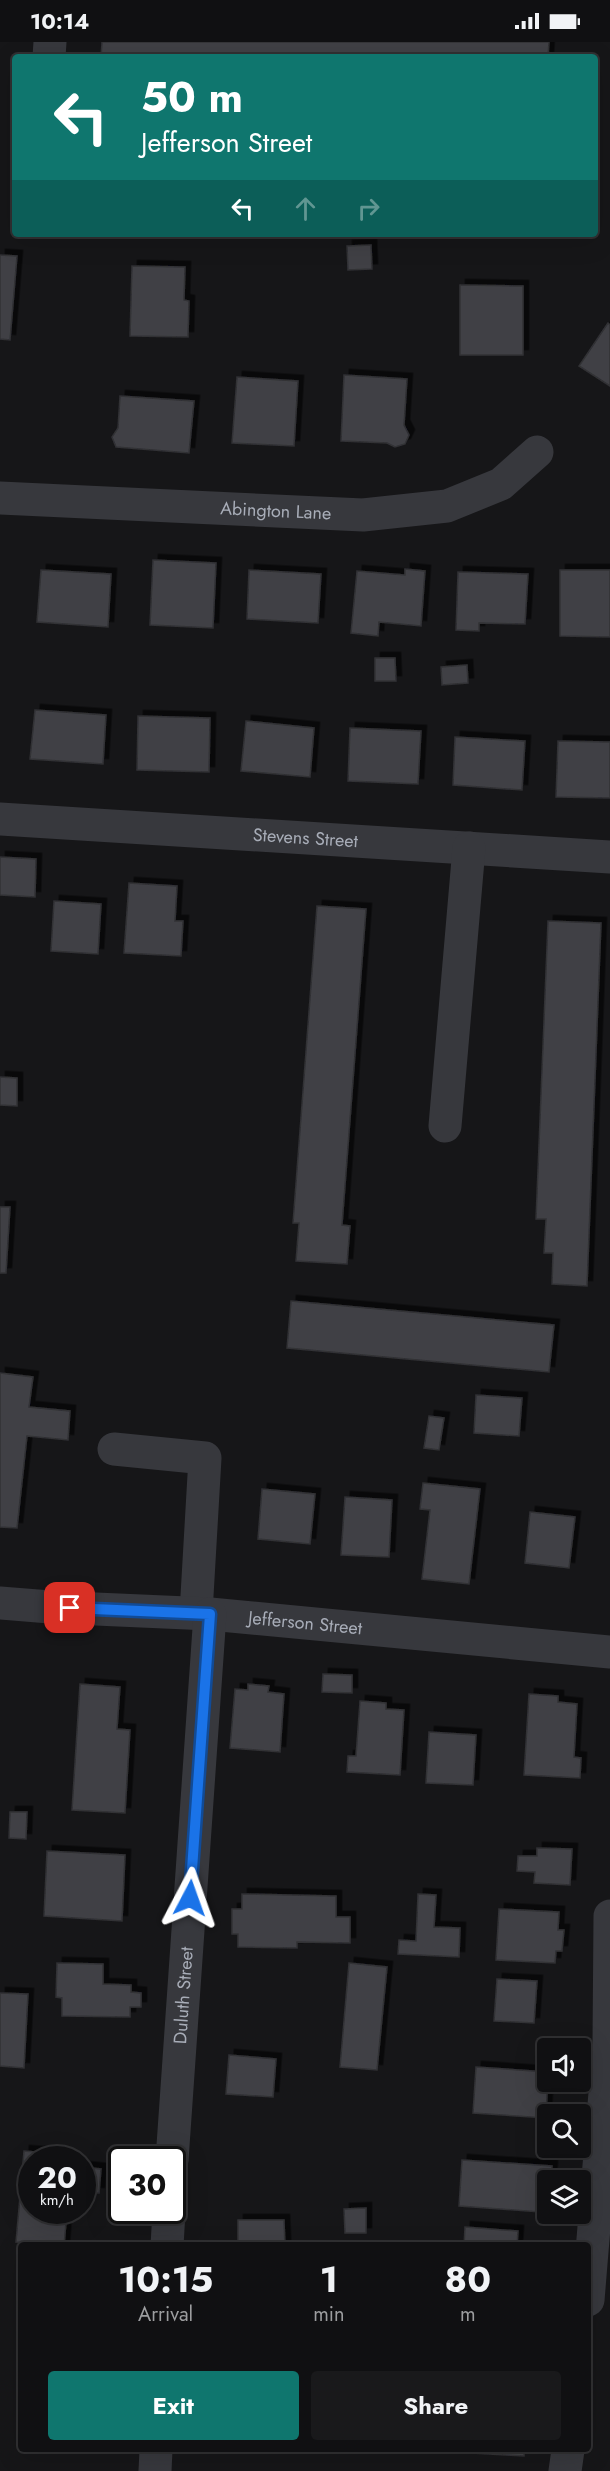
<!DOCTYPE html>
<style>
body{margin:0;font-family:Jost,sans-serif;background:#19191b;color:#f1f3f6;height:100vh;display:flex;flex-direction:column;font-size:22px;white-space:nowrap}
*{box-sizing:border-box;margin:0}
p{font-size:20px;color:#9c9d9f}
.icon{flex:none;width:33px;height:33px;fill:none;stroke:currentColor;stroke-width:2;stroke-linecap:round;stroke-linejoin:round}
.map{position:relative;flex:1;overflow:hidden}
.side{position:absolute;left:18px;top:2200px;width:573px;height:210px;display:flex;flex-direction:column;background:#101012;border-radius:6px;box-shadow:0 6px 24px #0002,0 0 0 2px #303032}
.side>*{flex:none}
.guide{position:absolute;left:12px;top:12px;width:586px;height:183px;border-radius:6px;box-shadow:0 6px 24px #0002,0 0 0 2px #303032;background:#0f766e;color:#fff;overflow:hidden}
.tools{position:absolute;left:537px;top:1996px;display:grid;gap:12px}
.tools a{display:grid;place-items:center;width:54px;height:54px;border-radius:6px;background:#101012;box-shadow:0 6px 24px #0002,0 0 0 2px #303032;font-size:30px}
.speed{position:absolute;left:18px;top:2104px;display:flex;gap:12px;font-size:30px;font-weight:700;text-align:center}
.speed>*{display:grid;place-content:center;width:78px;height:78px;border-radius:50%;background:#101012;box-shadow:0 6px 24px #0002,0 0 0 2px #303032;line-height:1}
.speed small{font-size:15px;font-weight:400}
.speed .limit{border:3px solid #111;border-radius:9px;background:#fff;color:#111}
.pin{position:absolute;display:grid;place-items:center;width:51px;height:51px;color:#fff;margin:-26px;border-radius:12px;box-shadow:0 3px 9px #0006}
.me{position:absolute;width:66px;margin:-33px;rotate:4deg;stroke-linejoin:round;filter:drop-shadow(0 0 4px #0008)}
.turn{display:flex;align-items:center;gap:21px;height:126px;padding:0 30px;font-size:27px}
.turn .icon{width:78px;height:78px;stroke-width:2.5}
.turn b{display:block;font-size:42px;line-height:51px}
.lanes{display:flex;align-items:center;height:57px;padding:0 30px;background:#0003;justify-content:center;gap:30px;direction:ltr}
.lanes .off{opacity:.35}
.eta{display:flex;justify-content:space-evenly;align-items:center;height:102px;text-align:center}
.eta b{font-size:36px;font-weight:700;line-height:42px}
.cta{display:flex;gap:12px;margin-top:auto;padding:12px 30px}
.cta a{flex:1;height:69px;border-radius:6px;background:#0f766e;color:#fff;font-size:24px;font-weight:700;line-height:69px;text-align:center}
.cta a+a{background:#19191b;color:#f1f3f6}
.status{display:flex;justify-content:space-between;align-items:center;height:42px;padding:0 30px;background:#101012;direction:ltr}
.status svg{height:16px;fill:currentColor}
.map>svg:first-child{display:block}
.building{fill:#404145;stroke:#303034;stroke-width:1.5;filter:url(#shadow)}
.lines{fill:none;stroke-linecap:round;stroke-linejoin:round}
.minor{stroke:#37383d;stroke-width:33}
.route-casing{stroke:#114b97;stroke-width:15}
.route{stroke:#1a73e8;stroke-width:10}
.labels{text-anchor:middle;stroke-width:4.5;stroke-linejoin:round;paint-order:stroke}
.street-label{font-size:18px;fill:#a8adb8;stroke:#111113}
</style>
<div class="status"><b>10:14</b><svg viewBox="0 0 49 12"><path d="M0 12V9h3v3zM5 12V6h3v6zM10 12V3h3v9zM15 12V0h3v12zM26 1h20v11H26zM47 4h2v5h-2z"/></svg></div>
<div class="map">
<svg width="610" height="2429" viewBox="0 0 610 2429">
<defs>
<filter id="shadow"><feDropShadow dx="5.5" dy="-5.5" stdDeviation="0" flood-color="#0009"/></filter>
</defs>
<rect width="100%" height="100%" fill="#161618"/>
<path class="building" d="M 102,0 L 549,0 L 548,15 L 101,15 Z
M 276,192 L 322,192 L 322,195 Z
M 371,203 L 372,227 L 348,228 L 347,204 Z
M 0,213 L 17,214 L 10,298 L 0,297 Z
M 132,224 L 185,225 L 184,258 L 189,259 L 188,295 L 130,294 Z
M 460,243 L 523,244 L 523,313 L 460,313 Z
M 608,281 L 610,283 L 610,344 L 579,324 Z
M 344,333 L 407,337 L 404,383 L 409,393 L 405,402 L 395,405 L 387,401 L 341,399 Z
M 237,335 L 298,339 L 294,404 L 232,401 Z
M 120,354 L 194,359 L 189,411 L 116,405 L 112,395 L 118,386 Z
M 153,518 L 216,521 L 213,586 L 150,583 Z
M 405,527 L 425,529 L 421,584 L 379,580 L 378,594 L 351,591 L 357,529 L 405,533 Z
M 41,528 L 111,532 L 108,585 L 37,580 Z
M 249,528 L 321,532 L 318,581 L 247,577 Z
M 560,528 L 610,528 L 610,595 L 560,594 Z
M 458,530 L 528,532 L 525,582 L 479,581 L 479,589 L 456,588 Z
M 375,616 L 395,616 L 396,639 L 375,639 Z
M 467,623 L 468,641 L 442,643 L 441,625 Z
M 35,668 L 106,673 L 103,722 L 30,717 Z
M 138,674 L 210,676 L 209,730 L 137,728 Z
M 246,679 L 314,686 L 310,735 L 241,729 Z
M 350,686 L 421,689 L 418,742 L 348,739 Z
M 455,695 L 525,699 L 522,748 L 453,743 Z
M 558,699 L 610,700 L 610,756 L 556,755 Z
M 0,815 L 36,817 L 35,855 L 0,853 Z
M 129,841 L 177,844 L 175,879 L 183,879 L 181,914 L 124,911 Z
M 54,859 L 101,862 L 98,912 L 51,909 Z
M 317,864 L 366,867 L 342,1183 L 350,1184 L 347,1222 L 296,1219 L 299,1181 L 293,1181 Z
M 548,879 L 601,881 L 587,1244 L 552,1242 L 553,1211 L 544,1211 L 546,1177 L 536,1177 Z
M 0,1035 L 17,1036 L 17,1064 L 0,1063 Z
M 0,1165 L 10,1165 L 6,1231 L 0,1231 Z
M 291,1259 L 554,1283 L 549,1330 L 287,1306 Z
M 0,1331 L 33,1335 L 29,1365 L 70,1369 L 68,1398 L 27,1394 L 17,1486 L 0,1485 Z
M 476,1353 L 522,1356 L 519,1394 L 474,1391 Z
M 429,1374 L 444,1376 L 439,1408 L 424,1406 Z
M 423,1441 L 480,1447 L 469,1542 L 422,1537 L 430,1468 L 420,1467 Z
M 262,1447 L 315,1452 L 310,1502 L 258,1497 Z
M 345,1455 L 392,1458 L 389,1515 L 341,1513 Z
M 530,1470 L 575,1475 L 569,1526 L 525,1521 Z
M 323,1632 L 352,1633 L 352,1651 L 322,1650 Z
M 80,1642 L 120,1645 L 117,1687 L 130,1688 L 125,1771 L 72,1768 Z
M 248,1642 L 269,1644 L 268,1650 L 284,1652 L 280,1710 L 230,1706 L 235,1647 L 248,1648 Z
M 529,1652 L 558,1654 L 558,1660 L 577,1662 L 574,1715 L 581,1716 L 580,1736 L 524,1733 Z
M 360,1659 L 386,1661 L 386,1667 L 404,1668 L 400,1733 L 347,1730 L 348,1714 L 356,1714 Z
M 429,1690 L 476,1693 L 473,1743 L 426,1741 Z
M 10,1770 L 27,1770 L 26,1797 L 9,1796 Z
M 537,1806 L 572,1807 L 570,1843 L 534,1841 L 535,1830 L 517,1829 L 518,1814 L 537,1814 Z
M 47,1809 L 125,1813 L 122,1879 L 44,1874 Z
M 242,1852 L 336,1854 L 336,1875 L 350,1875 L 350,1901 L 297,1900 L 297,1906 L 238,1905 L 238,1892 L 232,1892 L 232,1867 L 242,1867 Z
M 418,1852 L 436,1853 L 434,1885 L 460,1886 L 459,1915 L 398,1912 L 399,1898 L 416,1899 Z
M 499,1867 L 559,1870 L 558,1888 L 564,1888 L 562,1909 L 556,1909 L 555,1921 L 496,1918 Z
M 57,1921 L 103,1922 L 103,1942 L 131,1943 L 131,1950 L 141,1951 L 141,1965 L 130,1965 L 130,1975 L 62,1974 L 62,1956 L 56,1955 Z
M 349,1921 L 387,1925 L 377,2028 L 340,2025 Z
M 497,1937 L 537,1939 L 534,1981 L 494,1979 Z
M 0,1951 L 28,1952 L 24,2026 L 0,2024 Z
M 229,2013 L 276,2017 L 273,2055 L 226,2052 Z
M 476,2025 L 548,2030 L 546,2076 L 473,2071 Z
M 24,2109 L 60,2112 L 59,2118 L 32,2118 L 32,2169 L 67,2169 L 64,2204 L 16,2200 Z
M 462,2118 L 552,2124 L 551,2139 L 548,2139 L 548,2161 L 541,2161 L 540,2170 L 459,2164 Z
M 82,2125 L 101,2127 L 99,2151 L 82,2150 Z
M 366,2166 L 366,2191 L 345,2191 L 344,2167 Z
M 238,2178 L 284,2178 L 285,2204 L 238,2204 Z
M 465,2185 L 518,2189 L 517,2204 L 464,2204 Z
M 457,2408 L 524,2408 L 524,2414 L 456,2410 Z"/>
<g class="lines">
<g class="minor">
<path d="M 49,15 L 50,0"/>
<path id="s1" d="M 0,456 L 363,473 L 447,464 L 501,442 L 537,410"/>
<path id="s2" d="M 0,777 L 610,815"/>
<path d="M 445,1084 L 469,806"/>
<path d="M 114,1407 L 205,1416 L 196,1571"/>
<path id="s3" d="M 0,1561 L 50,1565 L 210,1572 L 610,1610"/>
<path id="s4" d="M 172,2118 L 210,1572"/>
<path d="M 167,2204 L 169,2169"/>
<path d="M 588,2258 L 609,2002 L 610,1874"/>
<path d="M 155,2429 L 156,2408"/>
<path d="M 565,2429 L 568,2408"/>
</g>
</g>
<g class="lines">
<defs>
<path id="route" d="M 70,1566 L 210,1572 L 190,1856"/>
</defs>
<use href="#route" class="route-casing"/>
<use href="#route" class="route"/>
</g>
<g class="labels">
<g class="street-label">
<text dy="6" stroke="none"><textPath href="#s1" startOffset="276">Abington Lane</textPath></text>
<text dy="6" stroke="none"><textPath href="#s2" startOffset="306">Stevens Street</textPath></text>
<text dy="6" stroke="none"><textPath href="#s3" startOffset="306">Jefferson Street</textPath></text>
<text dy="6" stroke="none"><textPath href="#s4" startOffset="165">Duluth Street</textPath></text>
</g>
</g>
</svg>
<div class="tools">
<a><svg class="icon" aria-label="sound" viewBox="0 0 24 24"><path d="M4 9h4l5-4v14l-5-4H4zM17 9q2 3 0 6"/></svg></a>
<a><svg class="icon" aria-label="search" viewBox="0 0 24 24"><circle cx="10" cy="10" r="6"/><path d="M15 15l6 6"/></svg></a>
<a><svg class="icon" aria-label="layers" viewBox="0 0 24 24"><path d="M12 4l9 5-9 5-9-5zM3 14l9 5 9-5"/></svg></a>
</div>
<div class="speed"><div>20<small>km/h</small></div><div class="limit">30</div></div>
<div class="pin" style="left:70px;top:1566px;background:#d93025"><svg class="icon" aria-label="arrive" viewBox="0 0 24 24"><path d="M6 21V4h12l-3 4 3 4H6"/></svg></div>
<svg class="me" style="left:190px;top:1856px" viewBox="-20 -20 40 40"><path d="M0-17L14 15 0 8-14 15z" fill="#1a73e8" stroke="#fff" stroke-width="4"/></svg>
<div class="guide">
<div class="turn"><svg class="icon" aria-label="left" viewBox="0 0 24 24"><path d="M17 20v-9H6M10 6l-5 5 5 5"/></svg><div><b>50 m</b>Jefferson Street</div></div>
<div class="lanes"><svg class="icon" aria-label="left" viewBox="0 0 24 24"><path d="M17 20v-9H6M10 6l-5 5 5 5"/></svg><svg class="icon off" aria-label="ahead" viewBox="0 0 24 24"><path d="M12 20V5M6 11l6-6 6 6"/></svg><svg class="icon off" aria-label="right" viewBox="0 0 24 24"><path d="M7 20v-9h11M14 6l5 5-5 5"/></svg></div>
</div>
<section class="side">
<div class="eta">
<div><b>10:15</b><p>Arrival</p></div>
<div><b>1</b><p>min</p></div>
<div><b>80</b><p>m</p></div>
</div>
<div class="cta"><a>Exit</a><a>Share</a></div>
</section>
</div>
